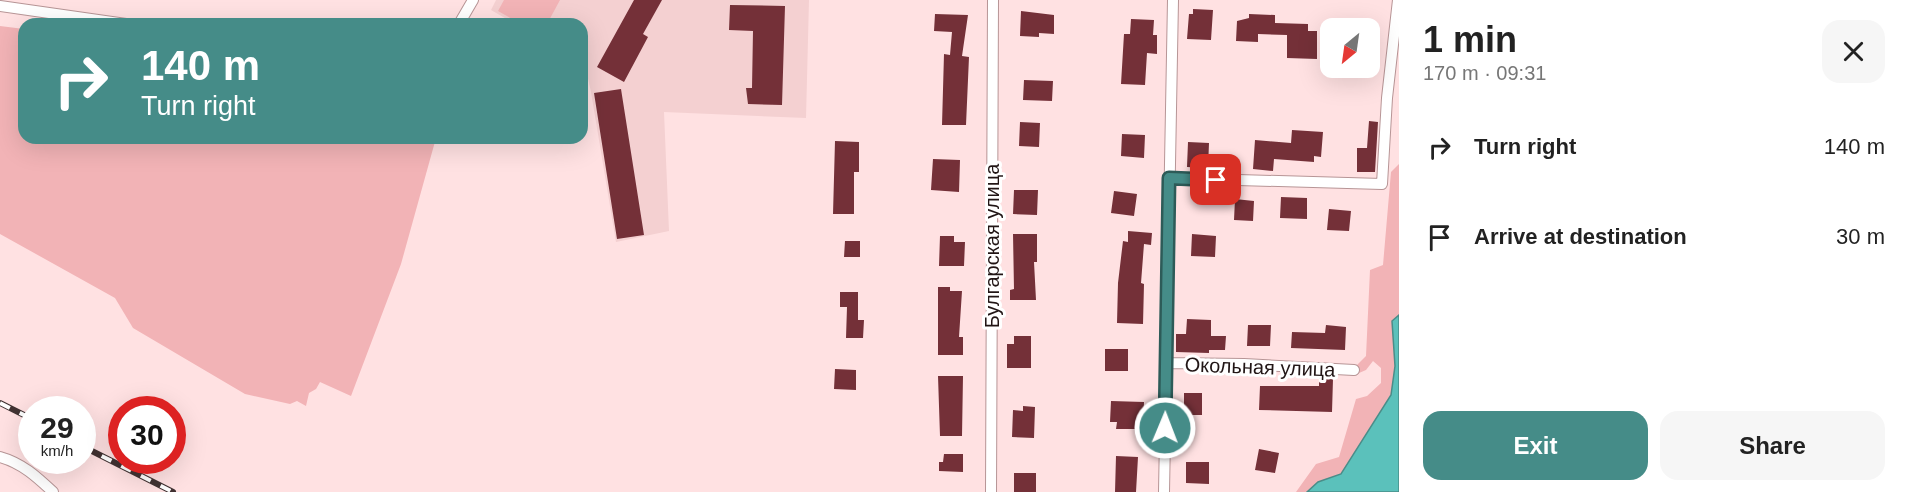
<!DOCTYPE html>
<meta charset="utf-8">
<style>
body{margin:0;font-family:Helvetica,sans-serif;background:#f6f6f6;color:#222;height:100vh;display:flex;flex-direction:column;font-size:22px;white-space:nowrap}
*{box-sizing:border-box;margin:0}
p{font-size:20px;color:#767676}
.icon{flex:none;width:33px;height:33px;fill:none;stroke:currentColor;stroke-width:2;stroke-linecap:round;stroke-linejoin:round}
.map{position:relative;flex:1;overflow:hidden}
.panel{display:flex;flex-direction:column;background:#fff;width:510px}
.panel>*{flex:none}
.top-card{position:absolute;left:18px;top:18px;width:570px;height:126px;border-radius:18px;box-shadow:0 6px 24px #0002;background:#458c88;color:#fff;overflow:hidden}
.needle{width:39px;rotate:209deg}
.buttons{position:absolute;left:1320px;top:18px;display:grid;gap:12px}
.buttons a{display:grid;place-items:center;width:60px;height:60px;border-radius:12px;background:#fff;box-shadow:0 6px 24px #0002;font-size:30px}
.speed{position:absolute;left:18px;top:396px;display:flex;gap:12px;font-size:30px;font-weight:700;text-align:center}
.speed>*{display:grid;place-content:center;width:78px;height:78px;border-radius:50%;background:#fff;box-shadow:0 6px 24px #0002;line-height:1}
.speed small{font-size:15px;font-weight:400}
.speed .limit{border:9px solid #d22;background:#fff;color:#111}
.pin{position:absolute;display:grid;place-items:center;width:51px;height:51px;color:#fff;margin:-26px;border-radius:12px;box-shadow:0 3px 9px #0006}
.me{position:absolute;width:66px;margin:-33px;rotate:1deg;stroke-linejoin:round;filter:drop-shadow(0 0 4px #0008)}
.turn{display:flex;align-items:center;gap:21px;height:126px;padding:0 24px;font-size:27px}
.turn .icon{width:78px;height:78px;stroke-width:2.5}
.turn b{display:block;font-size:42px;line-height:51px}
.round{display:grid;place-items:center;flex:none;width:63px;height:63px;border-radius:18px;background:#f6f6f6}
.overview{display:flex;align-items:center;justify-content:space-between;height:102px;padding:0 24px}
h1{font-size:36px;font-weight:700;line-height:45px}
.primary-button{display:flex;gap:12px;margin-top:auto;padding:12px 24px}
.primary-button a{flex:1;height:69px;border-radius:18px;background:#458c88;color:#fff;font-size:24px;font-weight:700;line-height:69px;text-align:center}
.primary-button a+a{background:#f6f6f6;color:#222}
ul{padding:0;list-style:none}
li{display:flex;align-items:center;gap:18px;height:90px;padding:0 24px}
li div{flex:1}
li b{display:block;font-size:22px}
li em{font-style:normal}
main{display:flex;flex:1;min-height:0}
.map>svg:first-child{display:block}
.built{fill:#f4d0d1}
.green{fill:#f2b3b6}
.water{fill:#5bc1bb;stroke:#4a8d89;stroke-width:1.5}
.building{fill:#743038}
.lines{fill:none;stroke-linecap:round;stroke-linejoin:round}
.street-casing{stroke:#b79596;stroke-width:12}
.street{stroke:#fff;stroke-width:10}
.rail-casing{stroke:#413232;stroke-width:6}
.rail{stroke:#fff;stroke-width:4;stroke-dasharray:11;stroke-linecap:butt}
.route-casing{stroke:#2d5b58;stroke-width:15}
.route{stroke:#458c88;stroke-width:10}
.labels{text-anchor:middle;stroke-width:6;stroke-linejoin:round;paint-order:stroke}
.street-label{font-size:20px;fill:#211515;stroke:#fff}
</style>
<main>
<div class="map">
<svg width="1399" height="492" viewBox="0 0 1399 492">
<rect width="100%" height="100%" fill="#ffe1e2"/>
<path class="built" d="M 496,0 L 809,0 L 806,118 L 664,112 L 669,231 L 616,242 L 591,92 L 585,65 L 582,63 L 582,24 L 515,24 L 491,10 Z"/>
<path class="green" d="M 504,0 L 560,0 L 547,24 L 521,24 L 498,11 Z
M 0,26 L 24,29 L 24,138 L 436,138 L 401,264 L 351,396 L 320,382 L 316,389 L 309,393 L 306,406 L 297,401 L 290,404 L 245,394 L 133,328 L 115,298 L 0,234 Z
M 1399,164 L 1399,492 L 1296,492 L 1316,464 L 1339,457 L 1356,399 L 1367,396 L 1381,383 L 1381,368 L 1373,361 L 1366,370 L 1352,376 L 1350,372 L 1366,356 L 1370,270 L 1383,265 L 1391,172 Z"/>
<path class="water" d="M 1399,315 L 1399,492 L 1307,492 L 1318,482 L 1341,474 L 1391,395 L 1395,366 L 1392,321 Z"/>
<path class="building" d="M 634,0 L 662,0 L 643,34 L 648,37 L 624,82 L 597,67 Z
M 730,5 L 785,6 L 782,105 L 748,104 L 746,88 L 752,88 L 753,31 L 729,30 Z
M 1193,9 L 1213,10 L 1211,40 L 1187,39 L 1189,14 L 1193,14 Z
M 1021,11 L 1054,15 L 1054,34 L 1039,33 L 1039,37 L 1020,36 Z
M 935,14 L 968,15 L 962,56 L 969,57 L 966,125 L 942,125 L 944,54 L 950,55 L 952,32 L 934,31 Z
M 1249,14 L 1275,15 L 1275,23 L 1308,24 L 1308,31 L 1317,31 L 1317,59 L 1287,58 L 1287,35 L 1258,34 L 1258,42 L 1236,41 L 1237,21 L 1249,18 Z
M 1131,19 L 1154,20 L 1153,35 L 1157,35 L 1157,54 L 1147,53 L 1145,85 L 1121,84 L 1124,34 L 1130,34 Z
M 1341,19 L 1372,21 L 1372,28 L 1340,28 Z
M 1024,80 L 1053,81 L 1052,101 L 1023,100 Z
M 621,89 L 644,235 L 617,239 L 594,93 Z
M 1369,121 L 1378,122 L 1375,172 L 1357,172 L 1357,148 L 1367,148 Z
M 1020,122 L 1040,123 L 1039,147 L 1019,146 Z
M 1292,130 L 1323,132 L 1321,157 L 1314,156 L 1314,162 L 1274,159 L 1273,171 L 1253,169 L 1255,140 L 1291,143 Z
M 1122,134 L 1145,135 L 1144,158 L 1121,156 Z
M 835,141 L 859,142 L 859,172 L 854,172 L 854,214 L 833,214 Z
M 1188,142 L 1209,143 L 1208,168 L 1187,167 Z
M 933,159 L 960,160 L 959,192 L 931,190 Z
M 1014,190 L 1038,190 L 1037,215 L 1013,214 Z
M 1114,191 L 1137,194 L 1134,216 L 1111,213 Z
M 1281,197 L 1307,198 L 1307,219 L 1280,218 Z
M 1235,199 L 1254,201 L 1253,221 L 1234,220 Z
M 1329,209 L 1351,211 L 1349,231 L 1327,230 Z
M 1128,231 L 1152,233 L 1151,245 L 1144,244 L 1141,283 L 1144,284 L 1143,324 L 1117,323 L 1118,283 L 1123,241 L 1128,242 Z
M 1013,234 L 1037,234 L 1037,262 L 1034,262 L 1036,300 L 1010,300 L 1010,290 L 1014,289 Z
M 1192,234 L 1216,236 L 1215,257 L 1191,256 Z
M 940,236 L 954,236 L 954,242 L 965,242 L 964,266 L 939,266 Z
M 845,241 L 860,241 L 860,257 L 844,257 Z
M 938,287 L 950,287 L 950,291 L 962,291 L 959,337 L 963,337 L 963,355 L 938,355 Z
M 840,292 L 858,292 L 858,320 L 864,320 L 863,338 L 846,338 L 847,307 L 840,307 Z
M 1187,319 L 1211,320 L 1211,336 L 1226,336 L 1225,350 L 1209,350 L 1209,353 L 1176,352 L 1176,334 L 1186,334 Z
M 1248,325 L 1271,325 L 1270,346 L 1247,346 Z
M 1326,325 L 1346,327 L 1345,350 L 1291,348 L 1292,332 L 1325,333 Z
M 1014,336 L 1031,336 L 1031,368 L 1007,368 L 1007,344 L 1014,344 Z
M 1105,349 L 1128,349 L 1128,371 L 1105,371 Z
M 835,369 L 856,370 L 856,390 L 834,389 Z
M 938,376 L 963,376 L 962,436 L 940,436 Z
M 1319,378 L 1333,379 L 1332,412 L 1259,410 L 1260,386 L 1319,386 Z
M 1184,393 L 1202,393 L 1202,415 L 1184,415 Z
M 1111,401 L 1144,402 L 1143,429 L 1116,429 L 1117,422 L 1110,422 Z
M 1023,406 L 1035,407 L 1034,438 L 1012,437 L 1013,410 L 1023,411 Z
M 1259,449 L 1279,453 L 1275,473 L 1255,470 Z
M 944,454 L 963,454 L 963,472 L 939,471 L 939,462 L 943,462 Z
M 1116,456 L 1138,457 L 1136,492 L 1115,492 Z
M 1186,462 L 1209,462 L 1209,484 L 1186,483 Z
M 1014,473 L 1036,473 L 1036,492 L 1014,492 Z"/>
<g class="lines">
<defs>
<path id="street" d="M 0,6 L 126,24
M 459,24 L 473,0
M 1169,178 L 1382,184 L 1387,98 L 1398,0
M 1166,363 L 1244,364 L 1354,370
M 0,457 C 22,463 37,477 53,492
M 991,492 L 993,0
M 1164,492 L 1173,0"/>
</defs>
<use href="#street" class="street-casing"/>
<use href="#street" class="street"/>
<defs>
<path id="rail" d="M 0,403 L 32,419
M 82,446 L 173,492"/>
</defs>
<use href="#rail" class="rail-casing"/>
<use href="#rail" class="rail"/>
</g>
<g class="lines">
<defs>
<path id="route" d="M 1165,428 L 1169,178 L 1216,180"/>
</defs>
<use href="#route" class="route-casing"/>
<use href="#route" class="route"/>
</g>
<g class="labels">
<g class="street-label">
<text transform="translate(992 246) rotate(-90)" y="7">Булгарская улица</text>
<text transform="translate(1260 367) rotate(2)" y="7">Окольная улица</text>
</g>
</g>
</svg>
<div class="buttons">
<a><svg class="needle" viewBox="-14 -14 28 28"><path d="M0-13l5 13h-10z" fill="#e53935"/><path d="M0 13l5-13h-10z" fill="#767676"/></svg></a>
</div>
<div class="speed"><div>29<small>km/h</small></div><div class="limit">30</div></div>
<div class="pin" style="left:1216px;top:180px;background:#d93025"><svg class="icon" aria-label="arrive" viewBox="0 0 24 24"><path d="M6 21V4h12l-3 4 3 4H6"/></svg></div>
<svg class="me" style="left:1165px;top:428px" viewBox="-20 -20 40 40"><circle r="17" fill="#458c88" stroke="#fff" stroke-width="3"/><path d="M0-11L8 9 0 5-8 9z" fill="#fff"/></svg>
<div class="top-card">
<div class="turn"><svg class="icon" aria-label="right" viewBox="0 0 24 24"><path d="M7 20v-9h11M14 6l5 5-5 5"/></svg><div><b>140 m</b>Turn right</div></div>
</div>
</div>
<section class="panel">
<div class="overview"><div><h1>1 min</h1><p>170 m · 09:31</p></div><a class="round"><svg class="icon" aria-label="close" viewBox="0 0 24 24"><path d="M6 6l12 12M18 6L6 18"/></svg></a></div>
<ul>
<li><svg class="icon" aria-label="right" viewBox="0 0 24 24"><path d="M7 20v-9h11M14 6l5 5-5 5"/></svg><div><b>Turn right</b></div><em>140 m</em></li>
<li><svg class="icon" aria-label="arrive" viewBox="0 0 24 24"><path d="M6 21V4h12l-3 4 3 4H6"/></svg><div><b>Arrive at destination</b></div><em>30 m</em></li>
</ul>
<div class="primary-button"><a>Exit</a><a>Share</a></div>
</section>
</main>
